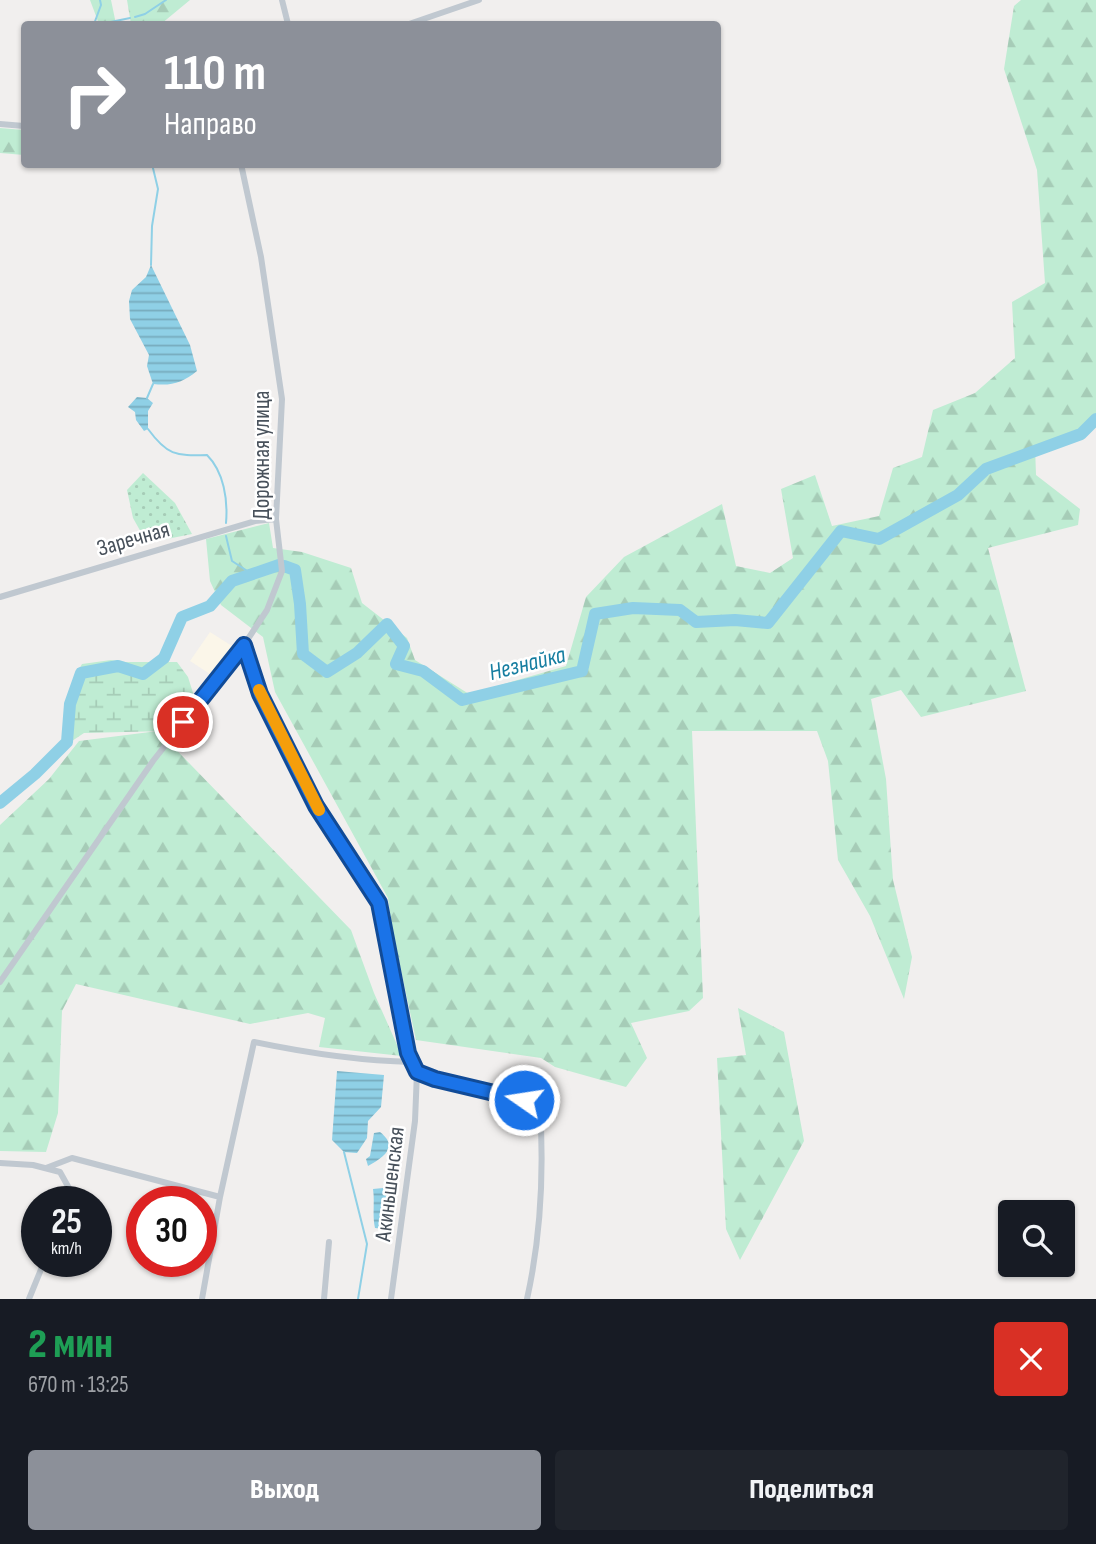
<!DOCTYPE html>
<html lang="ru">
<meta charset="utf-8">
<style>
body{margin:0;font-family:"Sofia Sans Condensed",sans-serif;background:#20242c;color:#f1f3f6;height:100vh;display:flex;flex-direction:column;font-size:26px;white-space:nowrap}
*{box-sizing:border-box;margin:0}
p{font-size:23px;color:#9ea1a6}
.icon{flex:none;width:38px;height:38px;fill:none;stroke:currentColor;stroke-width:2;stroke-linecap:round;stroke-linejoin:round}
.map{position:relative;height:1299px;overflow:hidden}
.side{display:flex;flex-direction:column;background:#171b24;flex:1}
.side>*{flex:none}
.hud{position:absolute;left:21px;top:21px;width:700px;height:147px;border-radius:7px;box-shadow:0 2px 5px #0004;background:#8c9099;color:#fff;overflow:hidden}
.controls{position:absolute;left:998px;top:1200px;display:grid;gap:14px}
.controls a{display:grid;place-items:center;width:77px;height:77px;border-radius:7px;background:#171b24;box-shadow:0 2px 5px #0004;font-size:35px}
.speed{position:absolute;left:21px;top:1186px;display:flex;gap:14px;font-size:35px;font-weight:700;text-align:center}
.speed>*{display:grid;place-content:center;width:91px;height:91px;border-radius:50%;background:#171b24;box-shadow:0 2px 5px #0004;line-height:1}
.speed small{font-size:18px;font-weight:400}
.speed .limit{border:10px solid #d22;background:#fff;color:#111}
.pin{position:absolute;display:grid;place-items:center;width:60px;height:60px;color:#fff;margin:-30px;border:4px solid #fff;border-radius:50%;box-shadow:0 2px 7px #0007}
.me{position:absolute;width:77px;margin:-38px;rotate:283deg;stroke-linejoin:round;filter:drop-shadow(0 0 5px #0008)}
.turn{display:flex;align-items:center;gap:24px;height:147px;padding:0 28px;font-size:32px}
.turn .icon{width:91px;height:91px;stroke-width:2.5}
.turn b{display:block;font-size:49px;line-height:60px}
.round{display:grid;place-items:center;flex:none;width:74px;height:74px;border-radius:7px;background:#20242c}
.headline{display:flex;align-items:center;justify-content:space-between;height:119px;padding:0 28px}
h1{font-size:42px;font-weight:800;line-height:52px;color:#1e9e55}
.cta{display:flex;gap:14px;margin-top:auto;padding:14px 28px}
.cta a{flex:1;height:80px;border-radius:7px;background:#8c9099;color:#fff;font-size:28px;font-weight:800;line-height:80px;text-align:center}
.cta a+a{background:#20242c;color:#f1f3f6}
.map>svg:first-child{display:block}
.commercial{fill:#fbf6e9}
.grass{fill:url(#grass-dots)}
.forest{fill:url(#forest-firs)}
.wetland{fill:url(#wetland-marsh)}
.water{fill:url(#water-rules)}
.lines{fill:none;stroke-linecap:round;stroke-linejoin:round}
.stream{stroke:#8fd0e6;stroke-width:2}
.river{stroke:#8fd0e6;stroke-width:12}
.minor{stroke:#c0c8d0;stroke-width:6}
.route-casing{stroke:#114b97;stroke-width:18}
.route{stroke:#1a73e8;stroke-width:12}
.slow{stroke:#f59e0b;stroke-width:12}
.labels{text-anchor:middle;stroke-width:5;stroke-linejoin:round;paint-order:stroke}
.street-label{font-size:23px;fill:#48515b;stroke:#fff}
.water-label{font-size:24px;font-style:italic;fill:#157da0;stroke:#fff}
</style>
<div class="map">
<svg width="1096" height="1299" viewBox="0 0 1096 1299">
<defs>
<pattern id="grass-dots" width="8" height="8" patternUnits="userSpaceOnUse" patternTransform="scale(1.75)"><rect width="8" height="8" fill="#bfecd3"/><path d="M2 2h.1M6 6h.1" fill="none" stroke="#a6ccb7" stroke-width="1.8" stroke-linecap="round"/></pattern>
<pattern id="forest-firs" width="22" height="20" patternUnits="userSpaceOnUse" patternTransform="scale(1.75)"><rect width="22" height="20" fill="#bfecd3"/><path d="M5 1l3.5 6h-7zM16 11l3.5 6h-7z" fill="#a6ccb7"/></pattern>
<pattern id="wetland-marsh" width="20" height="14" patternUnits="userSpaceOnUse" patternTransform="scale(1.75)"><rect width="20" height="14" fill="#bfecd3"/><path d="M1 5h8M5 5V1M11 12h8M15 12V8" fill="none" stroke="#a6ccb7"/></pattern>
<pattern id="water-rules" width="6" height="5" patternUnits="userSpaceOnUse" patternTransform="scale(1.75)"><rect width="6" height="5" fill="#8fd0e6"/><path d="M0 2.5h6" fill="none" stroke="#77abbd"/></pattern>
</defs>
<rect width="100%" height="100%" fill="#f1efee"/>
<path class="commercial" d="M 210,632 L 232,646 L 213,676 L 190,661 Z"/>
<path class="grass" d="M 143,473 L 175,503 L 192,534 L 147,543 L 133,518 L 127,490 Z"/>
<path class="forest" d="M 90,0 L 111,0 L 116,24 L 99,24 Z
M 127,0 L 190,0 L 161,24 L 131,24 Z
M 1021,0 L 1096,0 L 1096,428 L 1091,424 L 1035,446 L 1036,475 L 1080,509 L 1078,525 L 988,548 L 1026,691 L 921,717 L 901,690 L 871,699 L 886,779 L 893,880 L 912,957 L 904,999 L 870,916 L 838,860 L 828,761 L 817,731 L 692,731 L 703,998 L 689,1011 L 631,1023 L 647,1058 L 626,1087 L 555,1067 L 541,1058 L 416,1040 L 392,928 L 388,898 L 275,692 L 263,637 L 221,605 L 210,581 L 206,539 L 269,523 L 273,548 L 302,552 L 351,568 L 362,603 L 407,638 L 415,660 L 469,694 L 566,666 L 586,597 L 624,557 L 722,504 L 736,566 L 770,573 L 793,558 L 781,489 L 815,475 L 832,526 L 879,516 L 893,468 L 922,457 L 933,410 L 975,393 L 1015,358 L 1012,302 L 1045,283 L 1037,170 L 1004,69 L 1014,6 Z
M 0,128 L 24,130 L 24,155 L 0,153 Z
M 158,731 L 351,930 L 374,993 L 402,1056 L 319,1047 L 325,1018 L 308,1013 L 250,1024 L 76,984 L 62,1011 L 58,1113 L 46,1152 L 0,1151 L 0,825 L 49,779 L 79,741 Z
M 738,1008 L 784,1032 L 804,1141 L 740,1260 L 726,1229 L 717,1058 L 746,1055 Z"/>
<path class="wetland" d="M 111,660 L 126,662 L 177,662 L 188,677 L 194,696 L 165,731 L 84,733 L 72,741 L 62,741 C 66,713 67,689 82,664 Z"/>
<path class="water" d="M 151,265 L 190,345 L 197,371 C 182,383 172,386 153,384 L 147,366 L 149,355 L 130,319 L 129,301 L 132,290 L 146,277 Z
M 137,397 L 147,398 L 153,403 L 148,411 L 148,429 L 144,431 L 136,420 L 135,412 L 128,407 Z
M 337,1071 L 384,1075 L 381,1107 L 368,1121 L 367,1138 L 357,1153 L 344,1152 L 332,1140 Z
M 380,1132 C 399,1147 384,1157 368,1166 L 366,1159 L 370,1156 L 374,1133 Z
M 383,1188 L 390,1193 L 393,1203 L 392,1214 L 386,1229 L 375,1228 C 372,1215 375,1202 373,1189 Z"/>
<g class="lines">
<path class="stream" d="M 135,17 L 145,14 L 166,0
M 94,24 L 101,5 L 100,0
M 101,24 L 130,18
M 151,265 L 152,226 L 158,189 L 152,164
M 147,398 L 153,384
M 148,429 C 167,455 175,456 207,455 C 224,472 228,500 226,523
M 226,536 L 232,561 L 252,574
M 344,1152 L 367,1244 L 358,1299"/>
<path class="river" d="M 284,566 L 295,570 L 300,604 L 303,654 L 327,672 L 357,653 L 387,624 L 404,646 L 396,664 L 423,671 L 462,700 L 582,671 L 595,614 L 633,608 L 680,610 L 696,622 L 735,620 L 768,623 L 841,531 L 879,539 L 958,495 L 986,469 L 1081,434 L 1096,419
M 0,803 L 35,774 L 67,742 L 70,704 L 81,673 L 118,666 L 143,674 L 164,658 L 182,617 L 210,606 L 232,581 L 279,565"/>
<path class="minor" d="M 282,0 L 288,24
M 409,24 L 479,0
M 0,124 L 24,126
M 241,164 L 261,257 L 282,399 L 276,519 L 282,571 L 267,610 L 244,645 L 260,694 L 316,806 L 379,903 L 408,1053 L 417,1072 C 456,1088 502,1088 540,1108 C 544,1172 541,1236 527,1299
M 0,597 L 255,521 L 276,519
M 0,982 L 153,761 L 244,645
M 0,1163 L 33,1165 L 60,1172 L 70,1190 L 66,1202
M 46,1168 L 72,1158 L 220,1197 L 202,1299
M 220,1197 L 254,1042 C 307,1053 358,1061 412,1062
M 29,1299 L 44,1262
M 324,1299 L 329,1242
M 391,1299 L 415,1121 L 417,1072"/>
</g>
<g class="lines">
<defs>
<path id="route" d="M 183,722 L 244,645 L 260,694 L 316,806 L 379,903 L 408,1053 L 417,1072 L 435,1079 L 524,1100"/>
</defs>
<use href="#route" class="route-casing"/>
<use href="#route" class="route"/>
<path class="slow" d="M 259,690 L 319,810"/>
</g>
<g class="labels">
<g class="street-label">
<text transform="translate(261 455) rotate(-90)" y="8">Дорожная улица</text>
<text transform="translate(133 538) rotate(-16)" y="8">Заречная</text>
<text transform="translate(389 1184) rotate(-83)" y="8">Акиньшенская</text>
</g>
<g class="water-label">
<text transform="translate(527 663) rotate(-14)" y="8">Незнайка</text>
</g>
</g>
</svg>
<div class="controls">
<a><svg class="icon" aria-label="search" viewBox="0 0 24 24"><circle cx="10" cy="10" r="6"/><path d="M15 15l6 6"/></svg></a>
</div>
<div class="speed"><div>25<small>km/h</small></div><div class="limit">30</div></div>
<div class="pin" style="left:183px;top:722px;background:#d93025"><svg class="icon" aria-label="arrive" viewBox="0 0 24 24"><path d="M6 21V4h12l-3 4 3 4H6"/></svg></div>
<svg class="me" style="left:524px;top:1100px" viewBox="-20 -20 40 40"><circle r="17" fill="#1a73e8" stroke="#fff" stroke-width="3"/><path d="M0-11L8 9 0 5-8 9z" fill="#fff"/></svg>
<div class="hud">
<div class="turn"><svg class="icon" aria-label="right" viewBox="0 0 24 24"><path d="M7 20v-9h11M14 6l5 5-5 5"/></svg><div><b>110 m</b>Направо</div></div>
</div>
</div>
<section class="side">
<div class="headline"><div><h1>2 мин</h1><p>670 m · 13:25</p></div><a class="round" style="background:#d93025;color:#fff"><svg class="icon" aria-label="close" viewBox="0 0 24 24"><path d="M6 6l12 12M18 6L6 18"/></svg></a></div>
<div class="cta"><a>Выход</a><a>Поделиться</a></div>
</section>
